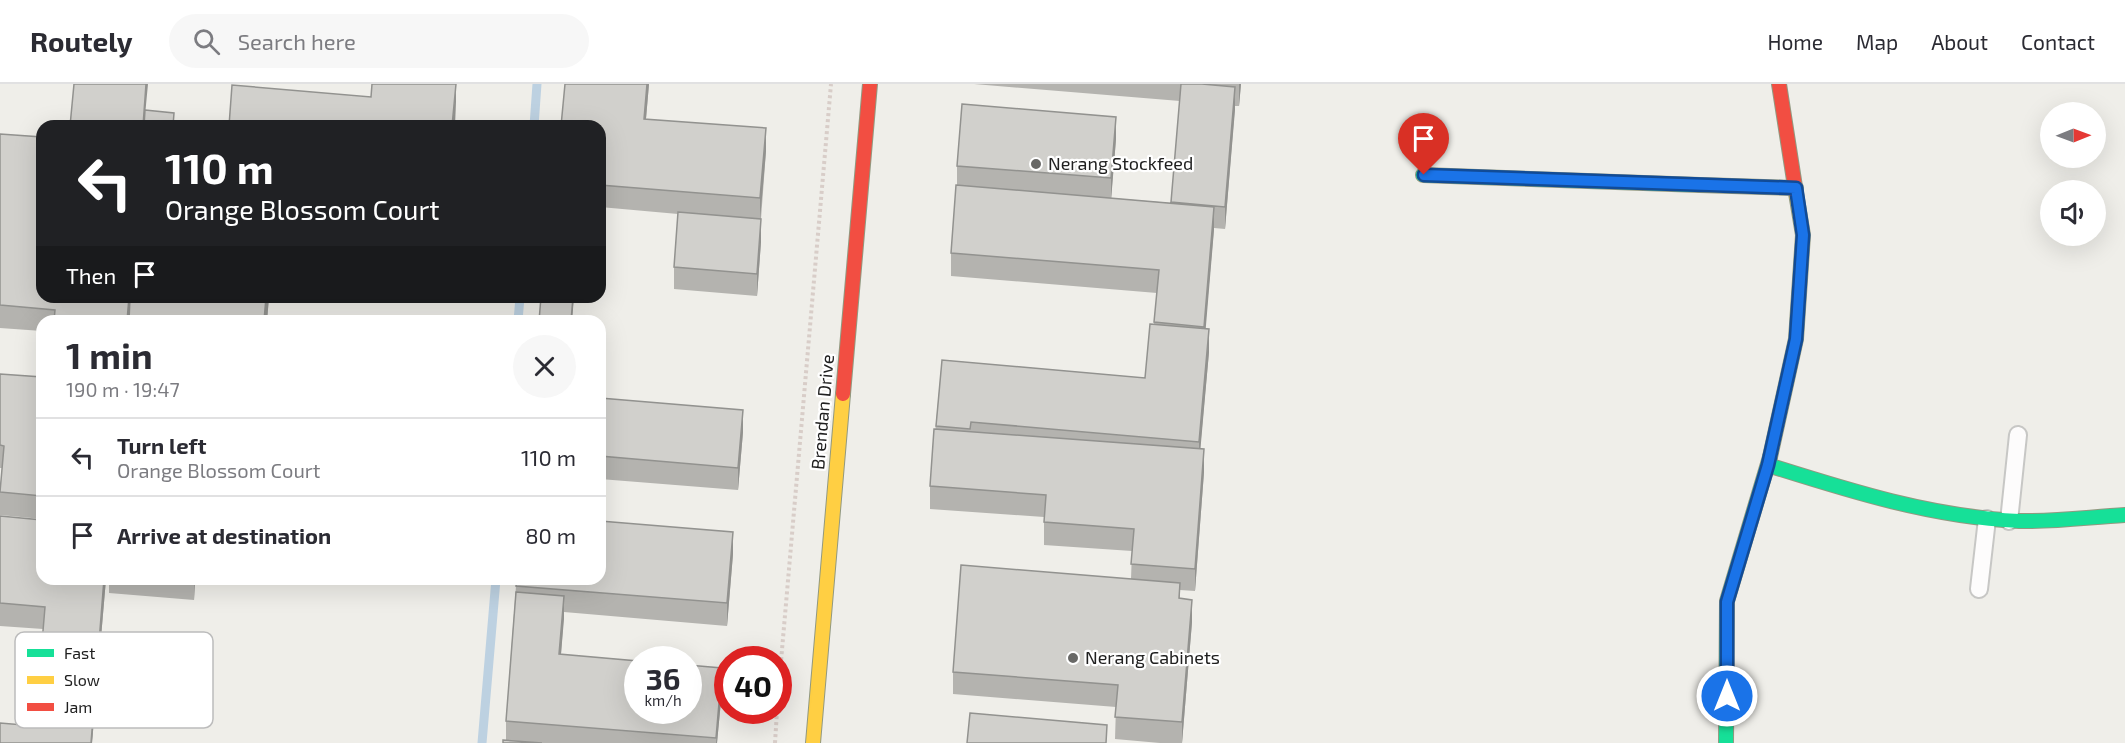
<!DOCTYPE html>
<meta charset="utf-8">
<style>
body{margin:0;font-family:"Exo 2",sans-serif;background:#f7f7f7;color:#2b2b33;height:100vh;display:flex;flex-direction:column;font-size:22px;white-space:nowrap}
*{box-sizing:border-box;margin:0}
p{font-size:20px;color:#7c7c81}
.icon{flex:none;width:33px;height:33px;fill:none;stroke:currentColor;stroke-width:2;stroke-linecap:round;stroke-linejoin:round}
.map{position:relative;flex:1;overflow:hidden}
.drawer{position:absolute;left:36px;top:231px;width:570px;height:270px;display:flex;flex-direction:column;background:#fff;border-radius:18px;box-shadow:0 6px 24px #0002}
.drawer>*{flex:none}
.guide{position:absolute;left:36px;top:36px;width:570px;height:183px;border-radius:18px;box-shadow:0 6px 24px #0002;background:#202124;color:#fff;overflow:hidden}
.needle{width:39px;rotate:89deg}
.buttons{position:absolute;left:2040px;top:18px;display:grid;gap:12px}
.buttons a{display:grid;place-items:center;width:66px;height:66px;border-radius:50%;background:#fff;box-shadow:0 6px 24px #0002;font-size:30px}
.speed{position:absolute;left:624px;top:562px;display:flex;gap:12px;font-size:30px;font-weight:700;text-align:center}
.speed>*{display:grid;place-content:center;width:78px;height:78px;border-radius:50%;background:#fff;box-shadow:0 6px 24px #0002;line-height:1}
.speed small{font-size:15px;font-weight:400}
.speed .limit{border:9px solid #d22;background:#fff;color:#111}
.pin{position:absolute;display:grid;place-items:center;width:51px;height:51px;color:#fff;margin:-62px -26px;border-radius:50% 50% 50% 0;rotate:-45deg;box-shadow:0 0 6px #0007}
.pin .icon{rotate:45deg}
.me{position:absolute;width:66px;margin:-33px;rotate:0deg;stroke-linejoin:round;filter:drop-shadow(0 0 4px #0008)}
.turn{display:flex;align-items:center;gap:21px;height:126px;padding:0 30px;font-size:27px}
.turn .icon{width:78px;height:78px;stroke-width:2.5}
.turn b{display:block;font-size:42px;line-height:51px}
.then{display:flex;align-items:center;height:57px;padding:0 30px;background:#0003;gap:12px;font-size:22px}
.round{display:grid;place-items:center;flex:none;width:63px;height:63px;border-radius:32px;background:#f7f7f7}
.head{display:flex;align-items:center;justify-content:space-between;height:102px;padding:0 30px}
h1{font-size:36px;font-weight:700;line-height:45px}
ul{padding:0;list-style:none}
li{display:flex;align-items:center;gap:18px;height:78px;padding:0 30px;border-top:2px solid #e1e1e2}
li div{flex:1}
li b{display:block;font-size:22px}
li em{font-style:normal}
header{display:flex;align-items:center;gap:36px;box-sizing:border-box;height:84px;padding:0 30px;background:#fff;border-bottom:2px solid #e1e1e2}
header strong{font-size:28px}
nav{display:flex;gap:33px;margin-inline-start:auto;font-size:21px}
.search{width:420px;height:54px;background:#f7f7f7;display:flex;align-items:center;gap:15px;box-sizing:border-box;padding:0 21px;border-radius:33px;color:#7c7c81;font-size:22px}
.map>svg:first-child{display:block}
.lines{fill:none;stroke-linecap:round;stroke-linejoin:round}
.stream{stroke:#bdd1e1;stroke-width:9}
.lane-casing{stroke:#c7c7c5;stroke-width:20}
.fast-casing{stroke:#929980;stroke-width:16}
.slow-casing{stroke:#929980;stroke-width:16}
.jam-casing{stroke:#929980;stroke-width:16}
.path{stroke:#d8cdc8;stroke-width:4;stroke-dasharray:3 3;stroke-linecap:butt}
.lane{stroke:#fdfcfc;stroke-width:16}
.fast{stroke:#16e098;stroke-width:14}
.slow{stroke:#ffcf43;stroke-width:14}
.jam{stroke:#f24e42;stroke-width:14}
.wall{fill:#b4b3af}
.shaded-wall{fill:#92928f}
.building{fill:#d1d0cc;stroke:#92928f;stroke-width:1.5}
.route-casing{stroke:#114b97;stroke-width:15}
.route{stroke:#1a73e8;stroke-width:10}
.poi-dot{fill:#686866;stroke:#fff;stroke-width:2}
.labels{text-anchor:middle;stroke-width:4.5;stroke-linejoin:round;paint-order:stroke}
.poi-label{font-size:18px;fill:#202020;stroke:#fff;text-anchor:start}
.street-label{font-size:18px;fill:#202020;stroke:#fff}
.key{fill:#fff;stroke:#bcbcbc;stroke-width:1.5}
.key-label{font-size:16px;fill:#202020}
</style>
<header>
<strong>Routely</strong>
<div class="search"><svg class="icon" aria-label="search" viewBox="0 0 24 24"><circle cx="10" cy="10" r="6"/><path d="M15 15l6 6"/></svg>Search here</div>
<nav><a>Home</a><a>Map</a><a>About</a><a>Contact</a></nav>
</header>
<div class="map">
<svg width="2125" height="659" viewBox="0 0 2125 659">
<rect width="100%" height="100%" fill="#efeee9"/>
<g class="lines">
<path class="stream" d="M 534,42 L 537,0
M 518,237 L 520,213
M 482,659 L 496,495"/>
<defs>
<path id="lane" d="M 2009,437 L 2018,351
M 1979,505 L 1987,435"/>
<path id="fast" d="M 1423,91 L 1700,101
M 1768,381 C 1850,407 1932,433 2019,437 C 2054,438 2090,433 2125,431
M 1726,659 L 1727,517 L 1770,373"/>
<path id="slow" d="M 1700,101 L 1796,104
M 1770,373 L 1796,255 L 1803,151 L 1796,109
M 813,659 L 843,310"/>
<path id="jam" d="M 1779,0 L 1796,109
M 843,310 L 870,0"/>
</defs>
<use href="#lane" class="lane-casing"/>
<use href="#fast" class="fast-casing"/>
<use href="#slow" class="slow-casing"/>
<use href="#jam" class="jam-casing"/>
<path class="path" d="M 778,612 L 831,0
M 775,659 L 777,627"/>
<use href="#lane" class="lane"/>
<use href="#fast" class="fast"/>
<use href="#slow" class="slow"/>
<use href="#jam" class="jam"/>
</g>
<path class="wall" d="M 649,0 L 646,35 L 766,67 L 761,135 L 761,158 L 757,212 L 674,205 L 674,183 L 678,130 L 600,123 L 600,42 Z
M 974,0 L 1241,0 L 1239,22 L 1235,22 L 1225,145 L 1214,144 L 1205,245 L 1209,268 L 1200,365 L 1204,388 L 1195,507 L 1180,506 L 1180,514 L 1192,538 L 1182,659 L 1160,659 L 1115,655 L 1116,623 L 953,610 L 953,588 L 1131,495 L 1132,467 L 1044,461 L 1044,433 L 930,425 L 930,402 L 942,276 L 1145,294 L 1154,240 L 1157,209 L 951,192 L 951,169 L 957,101 L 957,82 L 1116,55 L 1111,114 L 1171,119 L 1180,17 Z
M 0,50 L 42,213 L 269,213 L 267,237 L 42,237 L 42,247 L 0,244 Z
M 0,290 L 42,293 L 42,435 L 0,431 L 0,408 L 2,384 L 0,384 Z
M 600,314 L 743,348 L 738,406 L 600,395 Z
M 0,432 L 106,495 L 92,659 L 0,659 L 35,642 L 43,545 L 0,542 Z
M 733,470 L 727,542 L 564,528 L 561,570 L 722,606 L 717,659 L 503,659 L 506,656 L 506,637 L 516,502 Z
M 109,495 L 195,495 L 194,516 L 109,509 Z"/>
<path class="shaded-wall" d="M 146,0 L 148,0 L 144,42 L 143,42 Z
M 456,0 L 456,18 L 455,42 L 452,42 Z
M 647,0 L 649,0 L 644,57 L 644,35 Z
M 1239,0 L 1241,0 L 1239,22 Z
M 1235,3 L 1235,26 L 1225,145 L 1225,123 Z
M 1116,33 L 1116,55 L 1111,117 L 1111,94 Z
M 766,44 L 766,67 L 760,136 L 760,114 Z
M 1214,123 L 1214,146 L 1204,265 L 1204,243 Z
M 761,135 L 761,158 L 757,212 L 757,190 Z
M 129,213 L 131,213 L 129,237 L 127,237 Z
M 266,213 L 269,213 L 267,237 L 264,237 Z
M 573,213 L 574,213 L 572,237 L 571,237 Z
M 1209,245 L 1209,268 L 1199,381 L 1199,358 Z
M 743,326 L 743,348 L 738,406 L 738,384 Z
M 1204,365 L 1204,388 L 1195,507 L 1195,485 Z
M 733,448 L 733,470 L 727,542 L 727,519 Z
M 104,495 L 106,495 L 92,659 L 91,659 Z
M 194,495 L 195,495 L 194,516 Z
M 564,512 L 564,535 L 559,593 L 559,570 Z
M 1192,516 L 1192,538 L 1182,659 L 1182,638 Z
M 722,584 L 722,606 L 717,659 L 716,659 Z"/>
<path class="building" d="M 74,0 L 146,0 L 143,42 L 70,42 Z
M 372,0 L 456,0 L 452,42 L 229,42 L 232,1 L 371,13 Z
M 565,0 L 647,0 L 644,35 L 766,44 L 760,114 L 600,101 L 600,42 L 561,42 Z
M 1181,0 L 1202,0 L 1235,3 L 1225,123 L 1171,118 Z
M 962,20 L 1116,33 L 1111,94 L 957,82 Z
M 145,26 L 174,29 L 173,42 L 144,42 Z
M 0,50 L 42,53 L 42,213 L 129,213 L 127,237 L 54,237 L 55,226 L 0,221 Z
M 956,101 L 1214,123 L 1204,243 L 1154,238 L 1159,186 L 951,169 Z
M 678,128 L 761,135 L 757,190 L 674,183 Z
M 130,213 L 266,213 L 264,237 L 129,237 Z
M 541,213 L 573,213 L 571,237 L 539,237 Z
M 1150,240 L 1209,245 L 1199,358 L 971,338 L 970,345 L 936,342 L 942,276 L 1145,294 Z
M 0,290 L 42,293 L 42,412 L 0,408 L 4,362 L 0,361 Z
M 600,314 L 743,326 L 738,384 L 600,372 Z
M 934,345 L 1204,365 L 1195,485 L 1131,480 L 1134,445 L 1044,438 L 1046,411 L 930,402 Z
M 0,432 L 42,436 L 42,495 L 104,495 L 91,659 L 0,659 L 0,639 L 35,642 L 45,523 L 0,519 Z
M 600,437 L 733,448 L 727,519 L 516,502 L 517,495 L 600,495 Z
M 961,481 L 1180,499 L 1179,514 L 1192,516 L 1182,638 L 1115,633 L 1118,601 L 953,588 Z
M 516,508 L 564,512 L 559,570 L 638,577 L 638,627 L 688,627 L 688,581 L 722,584 L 716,654 L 506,637 Z
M 970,629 L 1107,641 L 1106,659 L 967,659 Z
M 503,656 L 542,659 L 503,659 Z"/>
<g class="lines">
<defs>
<path id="route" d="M 1424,91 L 1796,104 L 1803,151 L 1796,255 L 1768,381 L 1727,518 L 1727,612"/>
</defs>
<use href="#route" class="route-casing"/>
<use href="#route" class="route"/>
</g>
<g class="poi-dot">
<circle cx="1036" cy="80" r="6"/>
<circle cx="1073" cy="574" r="6"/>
</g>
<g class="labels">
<g class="poi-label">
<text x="1048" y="86">Nerang Stockfeed</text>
<text x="1085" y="580">Nerang Cabinets</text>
</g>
<g class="street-label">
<text transform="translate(823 328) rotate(-85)" y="6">Brendan Drive</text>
</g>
</g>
<rect x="15" y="548" width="198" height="96" rx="9" class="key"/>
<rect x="27" y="565" width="27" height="8" fill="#16e098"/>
<rect x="27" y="592" width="27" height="8" fill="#ffcf43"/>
<rect x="27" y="619" width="27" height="8" fill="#f24e42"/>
<g class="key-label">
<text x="64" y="575">Fast</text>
<text x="64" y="602">Slow</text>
<text x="64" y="629">Jam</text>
</g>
</svg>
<div class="buttons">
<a><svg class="needle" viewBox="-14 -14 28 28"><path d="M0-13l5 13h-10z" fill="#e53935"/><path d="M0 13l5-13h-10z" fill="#7c7c81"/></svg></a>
<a><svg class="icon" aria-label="sound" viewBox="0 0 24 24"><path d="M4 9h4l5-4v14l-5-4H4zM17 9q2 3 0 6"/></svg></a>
</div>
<div class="speed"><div>36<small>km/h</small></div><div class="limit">40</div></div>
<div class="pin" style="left:1424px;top:91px;background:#d93025"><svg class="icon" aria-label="arrive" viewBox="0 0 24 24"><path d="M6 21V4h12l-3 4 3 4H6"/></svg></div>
<svg class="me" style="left:1727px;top:612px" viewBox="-20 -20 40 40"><circle r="17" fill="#1a73e8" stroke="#fff" stroke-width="3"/><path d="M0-11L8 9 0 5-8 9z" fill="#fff"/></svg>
<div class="guide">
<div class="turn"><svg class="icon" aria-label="left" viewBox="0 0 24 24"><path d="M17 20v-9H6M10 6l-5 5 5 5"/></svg><div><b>110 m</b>Orange Blossom Court</div></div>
<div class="then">Then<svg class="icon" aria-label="arrive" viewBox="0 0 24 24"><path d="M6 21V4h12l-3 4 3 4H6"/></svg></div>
</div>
<section class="drawer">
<div class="head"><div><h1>1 min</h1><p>190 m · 19:47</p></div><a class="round"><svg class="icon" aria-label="close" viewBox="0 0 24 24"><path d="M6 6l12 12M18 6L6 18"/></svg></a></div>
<ul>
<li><svg class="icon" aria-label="left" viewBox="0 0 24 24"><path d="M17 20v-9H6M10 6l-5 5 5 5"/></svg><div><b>Turn left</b><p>Orange Blossom Court</p></div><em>110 m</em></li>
<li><svg class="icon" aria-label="arrive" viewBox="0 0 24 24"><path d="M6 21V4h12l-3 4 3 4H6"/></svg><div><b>Arrive at destination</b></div><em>80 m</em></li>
</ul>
</section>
</div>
